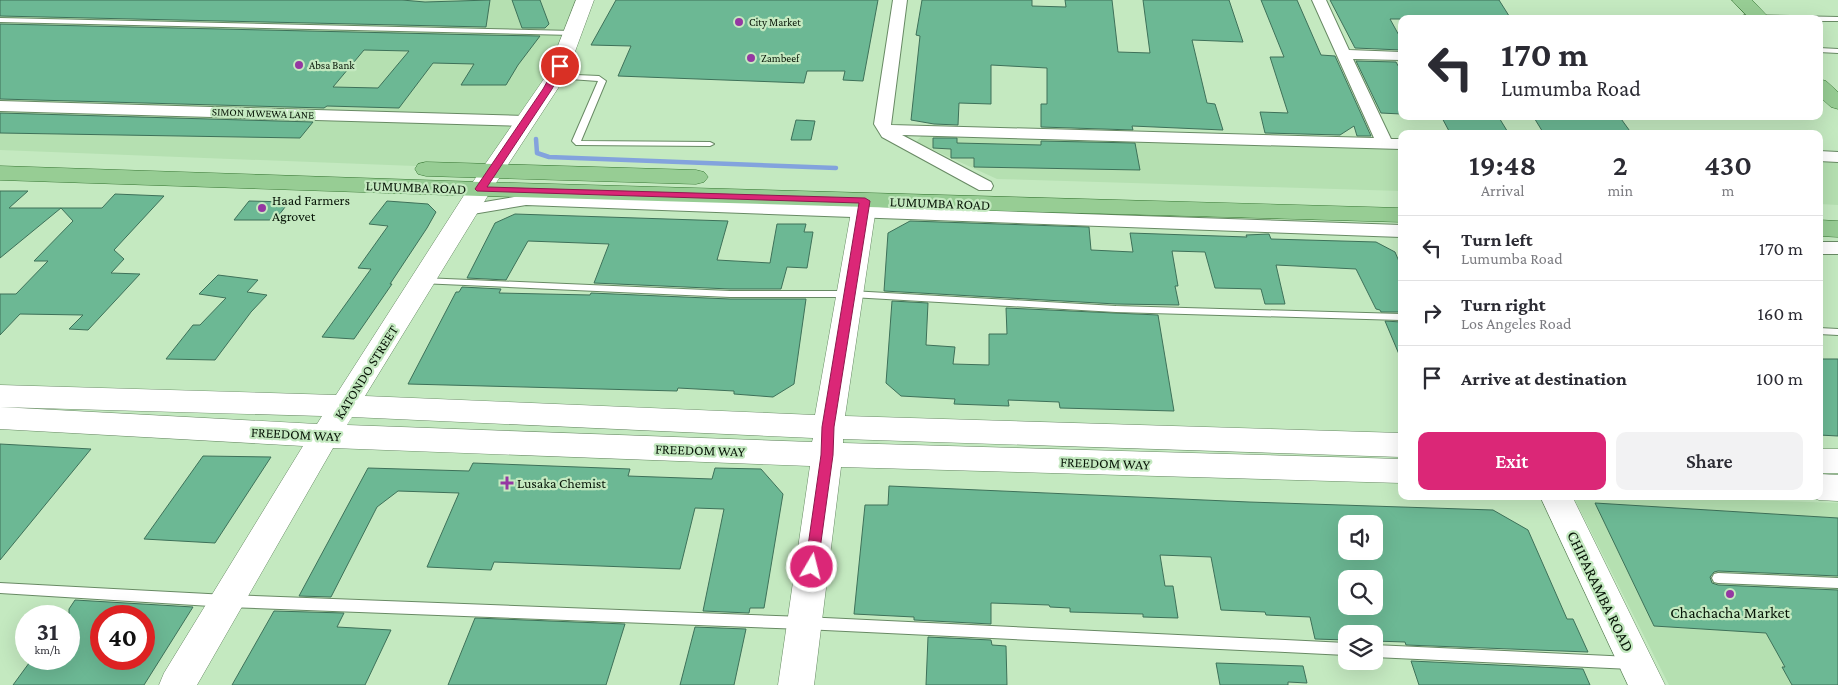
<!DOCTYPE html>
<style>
body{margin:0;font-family:"Crimson Pro",serif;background:#f2f2f3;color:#2b2b33;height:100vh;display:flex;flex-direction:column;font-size:19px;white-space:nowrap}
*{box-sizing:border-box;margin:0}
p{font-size:16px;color:#7c7c81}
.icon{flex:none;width:28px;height:28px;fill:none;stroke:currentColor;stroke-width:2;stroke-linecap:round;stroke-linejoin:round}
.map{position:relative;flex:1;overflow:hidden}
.sheet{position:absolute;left:1398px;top:130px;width:425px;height:370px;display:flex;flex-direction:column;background:#fff;border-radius:10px;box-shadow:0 5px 20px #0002}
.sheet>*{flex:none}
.guide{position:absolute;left:1398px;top:15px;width:425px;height:105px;border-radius:10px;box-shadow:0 5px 20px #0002;background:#fff;color:#2b2b33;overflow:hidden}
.tools{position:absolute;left:1338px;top:515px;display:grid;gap:10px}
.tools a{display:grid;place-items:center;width:45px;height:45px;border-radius:10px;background:#fff;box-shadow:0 5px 20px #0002;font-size:25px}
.speed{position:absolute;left:15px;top:605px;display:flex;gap:10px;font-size:25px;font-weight:700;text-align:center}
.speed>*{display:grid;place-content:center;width:65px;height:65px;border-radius:50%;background:#fff;box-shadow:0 5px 20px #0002;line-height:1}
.speed small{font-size:12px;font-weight:400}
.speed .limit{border:8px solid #d22;background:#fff;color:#111}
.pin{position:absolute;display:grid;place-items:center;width:42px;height:42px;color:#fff;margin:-21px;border:2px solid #fff;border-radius:50%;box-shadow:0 1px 5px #0007}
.me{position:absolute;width:55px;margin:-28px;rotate:8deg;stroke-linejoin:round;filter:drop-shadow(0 0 4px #0008)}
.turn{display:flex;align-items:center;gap:18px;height:105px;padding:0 20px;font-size:22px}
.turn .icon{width:65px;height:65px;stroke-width:2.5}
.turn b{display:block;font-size:35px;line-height:42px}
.eta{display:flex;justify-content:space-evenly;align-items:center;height:85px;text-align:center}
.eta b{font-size:30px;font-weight:600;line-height:35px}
.cta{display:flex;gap:10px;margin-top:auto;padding:10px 20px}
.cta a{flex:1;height:58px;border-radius:10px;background:#db2777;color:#fff;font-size:20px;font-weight:600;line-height:58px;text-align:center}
.cta a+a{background:#f2f2f3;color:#2b2b33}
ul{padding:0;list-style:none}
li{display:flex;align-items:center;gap:15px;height:65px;padding:0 20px;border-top:1px solid #e1e1e2}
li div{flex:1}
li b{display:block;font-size:19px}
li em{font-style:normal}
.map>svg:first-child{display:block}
.built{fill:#b5e0b1}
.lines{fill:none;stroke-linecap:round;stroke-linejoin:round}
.stream{stroke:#83a3dd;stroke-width:4.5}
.building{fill:#6cb894;stroke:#3e7159;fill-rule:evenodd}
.lane-casing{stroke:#688a64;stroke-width:2}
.street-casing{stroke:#688a64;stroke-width:2}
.secondary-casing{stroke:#688a64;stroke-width:1}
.primary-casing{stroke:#387734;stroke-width:1}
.lane{fill:#fff;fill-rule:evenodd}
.street{fill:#fff;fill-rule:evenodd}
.secondary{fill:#fff;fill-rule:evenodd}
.primary{fill:#97cd94;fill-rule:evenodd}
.route{fill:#db2777;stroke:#8e194d}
.poi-dot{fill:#9538a2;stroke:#c4e9c0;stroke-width:2}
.labels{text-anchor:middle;stroke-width:4.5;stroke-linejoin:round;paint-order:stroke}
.far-poi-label{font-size:11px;fill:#081507;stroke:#c4e9c0;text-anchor:start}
.far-street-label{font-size:11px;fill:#081507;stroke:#c4e9c0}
.street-label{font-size:14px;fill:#081507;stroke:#c4e9c0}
.poi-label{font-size:14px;fill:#081507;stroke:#c4e9c0;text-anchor:start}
.near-street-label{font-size:16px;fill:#081507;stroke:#c4e9c0}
.near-poi-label{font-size:16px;fill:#081507;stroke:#c4e9c0}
</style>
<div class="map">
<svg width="1838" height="685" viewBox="0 0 1838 685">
<rect width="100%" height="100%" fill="#c4e9c0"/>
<path class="built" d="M 0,0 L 581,0 L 557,72 L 492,169 L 0,150 Z
M 924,133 L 1369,146 L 1401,149 L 1401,191 L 997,179 L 916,142 Z
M 1819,160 L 1838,160 L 1838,205 L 1819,204 Z
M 1573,496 L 1640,496 L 1838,503 L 1838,685 L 1669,685 Z"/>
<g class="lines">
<path class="stream" d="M 536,139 L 537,153 L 549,157 L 836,168"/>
</g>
<path class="building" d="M 0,0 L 402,0 L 425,2 L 490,0 L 486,27 L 0,16 Z
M 512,0 L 540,0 L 549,24 L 545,28 L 522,28 Z
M 616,0 L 878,0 L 863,81 L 843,80 L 845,71 L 807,71 L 804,83 L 618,76 L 631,46 L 591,45 Z
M 922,0 L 1032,0 L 1032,6 L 1066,7 L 1065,0 L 1112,0 L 1118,52 L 1150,53 L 1143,0 L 1229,0 L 1243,42 L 1192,40 L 1207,103 L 1215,104 L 1223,130 L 1132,126 L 1133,130 L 1041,127 L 1041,104 L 1047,104 L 1047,68 L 991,65 L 991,104 L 959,103 L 958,125 L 934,124 L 911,120 L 920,36 L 916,35 Z
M 1261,0 L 1297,0 L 1321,55 L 1335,56 L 1371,136 L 1357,136 L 1354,126 L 1340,135 L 1265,133 L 1260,112 L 1288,113 L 1270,57 L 1284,57 Z
M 1330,0 L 1499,0 L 1511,19 L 1390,19 L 1401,39 L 1401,50 L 1355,48 Z
M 0,24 L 485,35 L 540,36 L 518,65 L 506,85 L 461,85 L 474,64 L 433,63 L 399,108 L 327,106 L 324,108 L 0,99 ZM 364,50 L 409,51 L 378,88 L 333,87 Z
M 1356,61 L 1396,62 L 1401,71 L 1401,114 L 1381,113 Z
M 0,113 L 313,122 L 300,138 L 0,133 Z
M 1441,116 L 1498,116 L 1509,134 L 1470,134 L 1468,131 L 1449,131 Z
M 1533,116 L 1619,116 L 1632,134 L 1544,134 Z
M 796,120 L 815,121 L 811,140 L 791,140 Z
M 933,138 L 957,138 L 957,143 L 1041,145 L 1041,141 L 1135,143 L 1140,170 L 974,167 L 974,158 L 951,158 L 951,149 L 933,148 Z
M 0,191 L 28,191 L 9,208 L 102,208 L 115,194 L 164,196 L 114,250 L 124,259 L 111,273 L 140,274 L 88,330 L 69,329 L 83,315 L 20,314 L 0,335 L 0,294 L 16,294 L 48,261 L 34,261 L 73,221 L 61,208 L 0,258 Z
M 249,201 L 289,202 L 275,220 L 234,220 Z
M 387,201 L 428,204 L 436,212 L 427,228 L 390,284 L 392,284 L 354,339 L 322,337 L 371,269 L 358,268 L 388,226 L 369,224 Z
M 515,214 L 728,221 L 717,260 L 770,263 L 777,224 L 806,224 L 804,232 L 813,232 L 807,268 L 787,267 L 781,289 L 730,289 L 594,283 L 609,244 L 528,241 L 506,280 L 467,278 L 495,223 Z
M 910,221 L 1089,227 L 1091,250 L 1133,252 L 1130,233 L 1247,237 L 1246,235 L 1269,234 L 1271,239 L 1376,242 L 1395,252 L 1401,266 L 1401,312 L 1381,312 L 1380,310 L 1376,309 L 1356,269 L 1276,265 L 1285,304 L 1265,304 L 1261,289 L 1215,288 L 1205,252 L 1172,251 L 1178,286 L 1175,286 L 1179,305 L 1116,304 L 884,291 L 888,233 Z
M 218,275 L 258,280 L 247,292 L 267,295 L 251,312 L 215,360 L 166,359 L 193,325 L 200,325 L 226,298 L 199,294 Z
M 462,287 L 501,289 L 499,293 L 590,295 L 591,293 L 730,299 L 806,299 L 794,384 L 773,397 L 734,394 L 734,391 L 678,388 L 677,391 L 408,384 L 456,292 L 459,292 Z
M 892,301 L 928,303 L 926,345 L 955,347 L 953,364 L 989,365 L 989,334 L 1007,334 L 1006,308 L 1158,315 L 1174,411 L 1060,408 L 1059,402 L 1008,400 L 1009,406 L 954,404 L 955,399 L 901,396 L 886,383 Z
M 1385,321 L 1401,322 L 1401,359 Z
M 1819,359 L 1838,359 L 1838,436 L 1819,435 Z
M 0,444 L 91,449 L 0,560 Z
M 203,456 L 271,457 L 215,543 L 144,539 Z
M 473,463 L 630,469 L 628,476 L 712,479 L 715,468 L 761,469 L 783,494 L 764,608 L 750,608 L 749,613 L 703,611 L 724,509 L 695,508 L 680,569 L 494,562 L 491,570 L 427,567 L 459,493 L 398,491 L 377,507 L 331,597 L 299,596 L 368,468 L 469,471 Z
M 889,486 L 1249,502 L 1493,510 L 1528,530 L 1567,619 L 1573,619 L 1588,652 L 1406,645 L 1405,642 L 1374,641 L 1374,634 L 1346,634 L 1346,640 L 1315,639 L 1310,617 L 1266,615 L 1265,612 L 1221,610 L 1211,557 L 1160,555 L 1165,586 L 1173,586 L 1178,618 L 1143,617 L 1143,614 L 1070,612 L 1070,608 L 1050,607 L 1049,605 L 991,603 L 991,624 L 914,620 L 914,617 L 854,614 L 865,505 L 888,505 ZM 1346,524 L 1374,524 L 1374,551 L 1346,551 ZM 1346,579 L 1374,579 L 1374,606 L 1346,606 Z
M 1595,503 L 1838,518 L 1838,576 L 1718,571 L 1714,572 L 1710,577 L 1712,583 L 1718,585 L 1838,590 L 1838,685 L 1792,685 L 1782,667 L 1785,667 L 1766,633 L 1654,626 Z
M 75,600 L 193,607 L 144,685 L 13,685 L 32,659 L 69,659 L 69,609 ZM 101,616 L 144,616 L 144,659 L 101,659 Z
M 274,611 L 344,613 L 337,627 L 391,630 L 365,685 L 232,685 Z
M 475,618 L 625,624 L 606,685 L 448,685 Z
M 695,627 L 746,629 L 734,685 L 680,685 Z
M 928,637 L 991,640 L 992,645 L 1006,646 L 1007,685 L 926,685 Z
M 1411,661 L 1583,669 L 1590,685 L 1419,685 Z
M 1216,663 L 1303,666 L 1307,683 L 1288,682 L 1288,685 L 1220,685 Z"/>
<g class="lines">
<defs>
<path id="lane" d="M 1745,15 L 1838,17 L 1838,21 L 1819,21 L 1819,19 L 1743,18 L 1743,16 Z
M 0,18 L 573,31 L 576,33 L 573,35 L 0,22 Z
M 1819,48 L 1838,49 L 1838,53 L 1819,52 Z
M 553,74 L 599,76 L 606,81 L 581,141 L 710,142 L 714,144 L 710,146 L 576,145 L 572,141 L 598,81 L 556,78 L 553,78 Z
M 423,278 L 730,291 L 851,291 L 1116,306 L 1401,314 L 1401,320 L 1116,312 L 851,297 L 730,297 L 420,283 L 418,281 Z
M 1819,328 L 1838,329 L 1838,335 L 1819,334 Z
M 1718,573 L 1838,578 L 1838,588 L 1718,583 L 1714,582 L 1712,578 L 1714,574 Z
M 0,583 L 227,595 L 804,617 L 1346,643 L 1346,655 L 804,629 L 227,607 L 0,593 Z
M 1374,645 L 1631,657 L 1636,659 L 1638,663 L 1636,667 L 1631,669 L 1374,657 Z"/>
<path id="street" d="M 893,0 L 907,0 L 891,125 L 1374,138 L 1312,0 L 1326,0 L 1349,50 L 1401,52 L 1401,60 L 1353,59 L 1391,139 L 1401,139 L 1401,149 L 902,135 L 991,182 L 993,186 L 991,190 L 979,190 L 882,137 L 874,124 Z
M 0,101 L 525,116 L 531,118 L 533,121 L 531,124 L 525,126 L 0,111 Z
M 1819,151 L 1838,152 L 1838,162 L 1819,161 Z
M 526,195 L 1401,225 L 1401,237 L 526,205 L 467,215 L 461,214 L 458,210 L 461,206 L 467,205 Z
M 1819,242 L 1838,242 L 1838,254 L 1819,254 Z"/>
<path id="secondary" d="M 576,0 L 594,0 L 566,76 L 492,189 L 365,396 L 815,415 L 853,201 L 857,196 L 865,194 L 873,196 L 877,201 L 845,416 L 1401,433 L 1401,457 L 843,439 L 843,443 L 1401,459 L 1401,483 L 841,467 L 814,685 L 778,685 L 810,466 L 333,448 L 197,685 L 159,685 L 164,673 L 303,446 L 0,429 L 0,407 L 317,424 L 322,416 L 0,407 L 0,385 L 336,395 L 468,189 L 546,76 ZM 352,417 L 813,438 L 812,442 L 347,425 Z
M 1819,449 L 1838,449 L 1838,473 L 1819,473 Z
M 1819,474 L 1838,475 L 1838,501 L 1819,500 L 1809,496 L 1819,496 Z
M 1540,496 L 1572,496 L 1665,685 L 1628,685 Z"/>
<path id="primary" d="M 1732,0 L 1752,0 L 1770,19 L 1750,19 Z
M 1819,79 L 1826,81 L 1838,92 L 1838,109 L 1831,107 L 1819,96 Z
M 426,162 L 696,170 L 704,172 L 708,177 L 704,182 L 696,184 L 426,176 L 418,174 L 415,169 L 418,164 Z
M 0,166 L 480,182 L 1401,208 L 1401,222 L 480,196 L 0,180 Z
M 1819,220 L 1838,221 L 1838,237 L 1819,236 Z"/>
</defs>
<use href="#lane" class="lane-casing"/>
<use href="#street" class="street-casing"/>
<use href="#secondary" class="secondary-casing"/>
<use href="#primary" class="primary-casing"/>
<use href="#lane" class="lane"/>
<use href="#street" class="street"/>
<use href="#secondary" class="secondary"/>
<use href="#primary" class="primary"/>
</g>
<path class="route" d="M 557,64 L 564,66 L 552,89 L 487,187 L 865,198 L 870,201 L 834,427 L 833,455 L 817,571 L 812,573 L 807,571 L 805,567 L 821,455 L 822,427 L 859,203 L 477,191 L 475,189 L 543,89 Z"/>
<g class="poi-dot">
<circle cx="739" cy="22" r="5"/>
<circle cx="751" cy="58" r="5"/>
<circle cx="299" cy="65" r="5"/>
<circle cx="262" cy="208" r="5"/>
<path d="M504.5 475.5h5v5h5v5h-5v5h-5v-5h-5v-5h5z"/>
<circle cx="1730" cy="594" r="5"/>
</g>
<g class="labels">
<g class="far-poi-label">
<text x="749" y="26">City Market</text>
<text x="761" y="62">Zambeef</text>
<text x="309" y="69">Absa Bank</text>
</g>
<g class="far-street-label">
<text transform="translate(263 113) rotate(2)" y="4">SIMON MWEWA LANE</text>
</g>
<g class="street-label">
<text transform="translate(416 187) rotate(2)" y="5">LUMUMBA ROAD</text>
<text transform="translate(940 203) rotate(2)" y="5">LUMUMBA ROAD</text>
<text transform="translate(366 372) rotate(-58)" y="5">KATONDO STREET</text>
<text transform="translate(296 434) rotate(3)" y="5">FREEDOM WAY</text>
<text transform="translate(700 450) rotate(2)" y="5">FREEDOM WAY</text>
<text transform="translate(1105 463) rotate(2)" y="5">FREEDOM WAY</text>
</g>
<g class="poi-label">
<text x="272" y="205">Haad Farmers<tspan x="272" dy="16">Agrovet</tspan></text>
<text x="517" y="488">Lusaka Chemist</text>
</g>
<g class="near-street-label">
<text transform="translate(1601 591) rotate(64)" y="6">CHIPARAMBA ROAD</text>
</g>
<g class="near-poi-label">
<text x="1730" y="618">Chachacha Market</text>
</g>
</g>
</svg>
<div class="tools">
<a><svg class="icon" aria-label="sound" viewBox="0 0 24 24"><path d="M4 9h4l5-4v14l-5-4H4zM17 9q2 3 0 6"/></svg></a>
<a><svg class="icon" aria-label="search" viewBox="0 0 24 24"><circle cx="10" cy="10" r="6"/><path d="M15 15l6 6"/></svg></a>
<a><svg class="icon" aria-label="layers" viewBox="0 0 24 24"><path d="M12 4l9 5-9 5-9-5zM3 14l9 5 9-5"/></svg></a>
</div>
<div class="speed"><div>31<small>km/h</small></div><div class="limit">40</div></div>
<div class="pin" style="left:560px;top:66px;background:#d93025"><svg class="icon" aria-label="arrive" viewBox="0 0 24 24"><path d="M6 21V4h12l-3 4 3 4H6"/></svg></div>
<svg class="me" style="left:812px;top:567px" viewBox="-20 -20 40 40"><circle r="17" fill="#db2777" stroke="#fff" stroke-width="3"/><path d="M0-11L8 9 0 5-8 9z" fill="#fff"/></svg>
<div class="guide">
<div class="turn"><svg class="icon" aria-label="left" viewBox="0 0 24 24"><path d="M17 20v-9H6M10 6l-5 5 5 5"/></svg><div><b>170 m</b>Lumumba Road</div></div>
</div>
<section class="sheet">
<div class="eta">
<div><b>19:48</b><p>Arrival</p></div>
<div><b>2</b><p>min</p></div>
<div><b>430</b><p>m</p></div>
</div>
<ul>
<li><svg class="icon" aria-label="left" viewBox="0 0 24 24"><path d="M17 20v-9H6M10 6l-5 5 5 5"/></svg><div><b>Turn left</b><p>Lumumba Road</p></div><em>170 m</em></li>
<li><svg class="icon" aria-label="right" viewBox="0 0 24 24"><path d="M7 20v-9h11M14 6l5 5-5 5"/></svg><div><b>Turn right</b><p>Los Angeles Road</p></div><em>160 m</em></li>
<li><svg class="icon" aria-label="arrive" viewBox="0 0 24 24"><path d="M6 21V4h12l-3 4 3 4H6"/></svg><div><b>Arrive at destination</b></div><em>100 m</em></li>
</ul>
<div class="cta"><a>Exit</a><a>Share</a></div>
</section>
</div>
